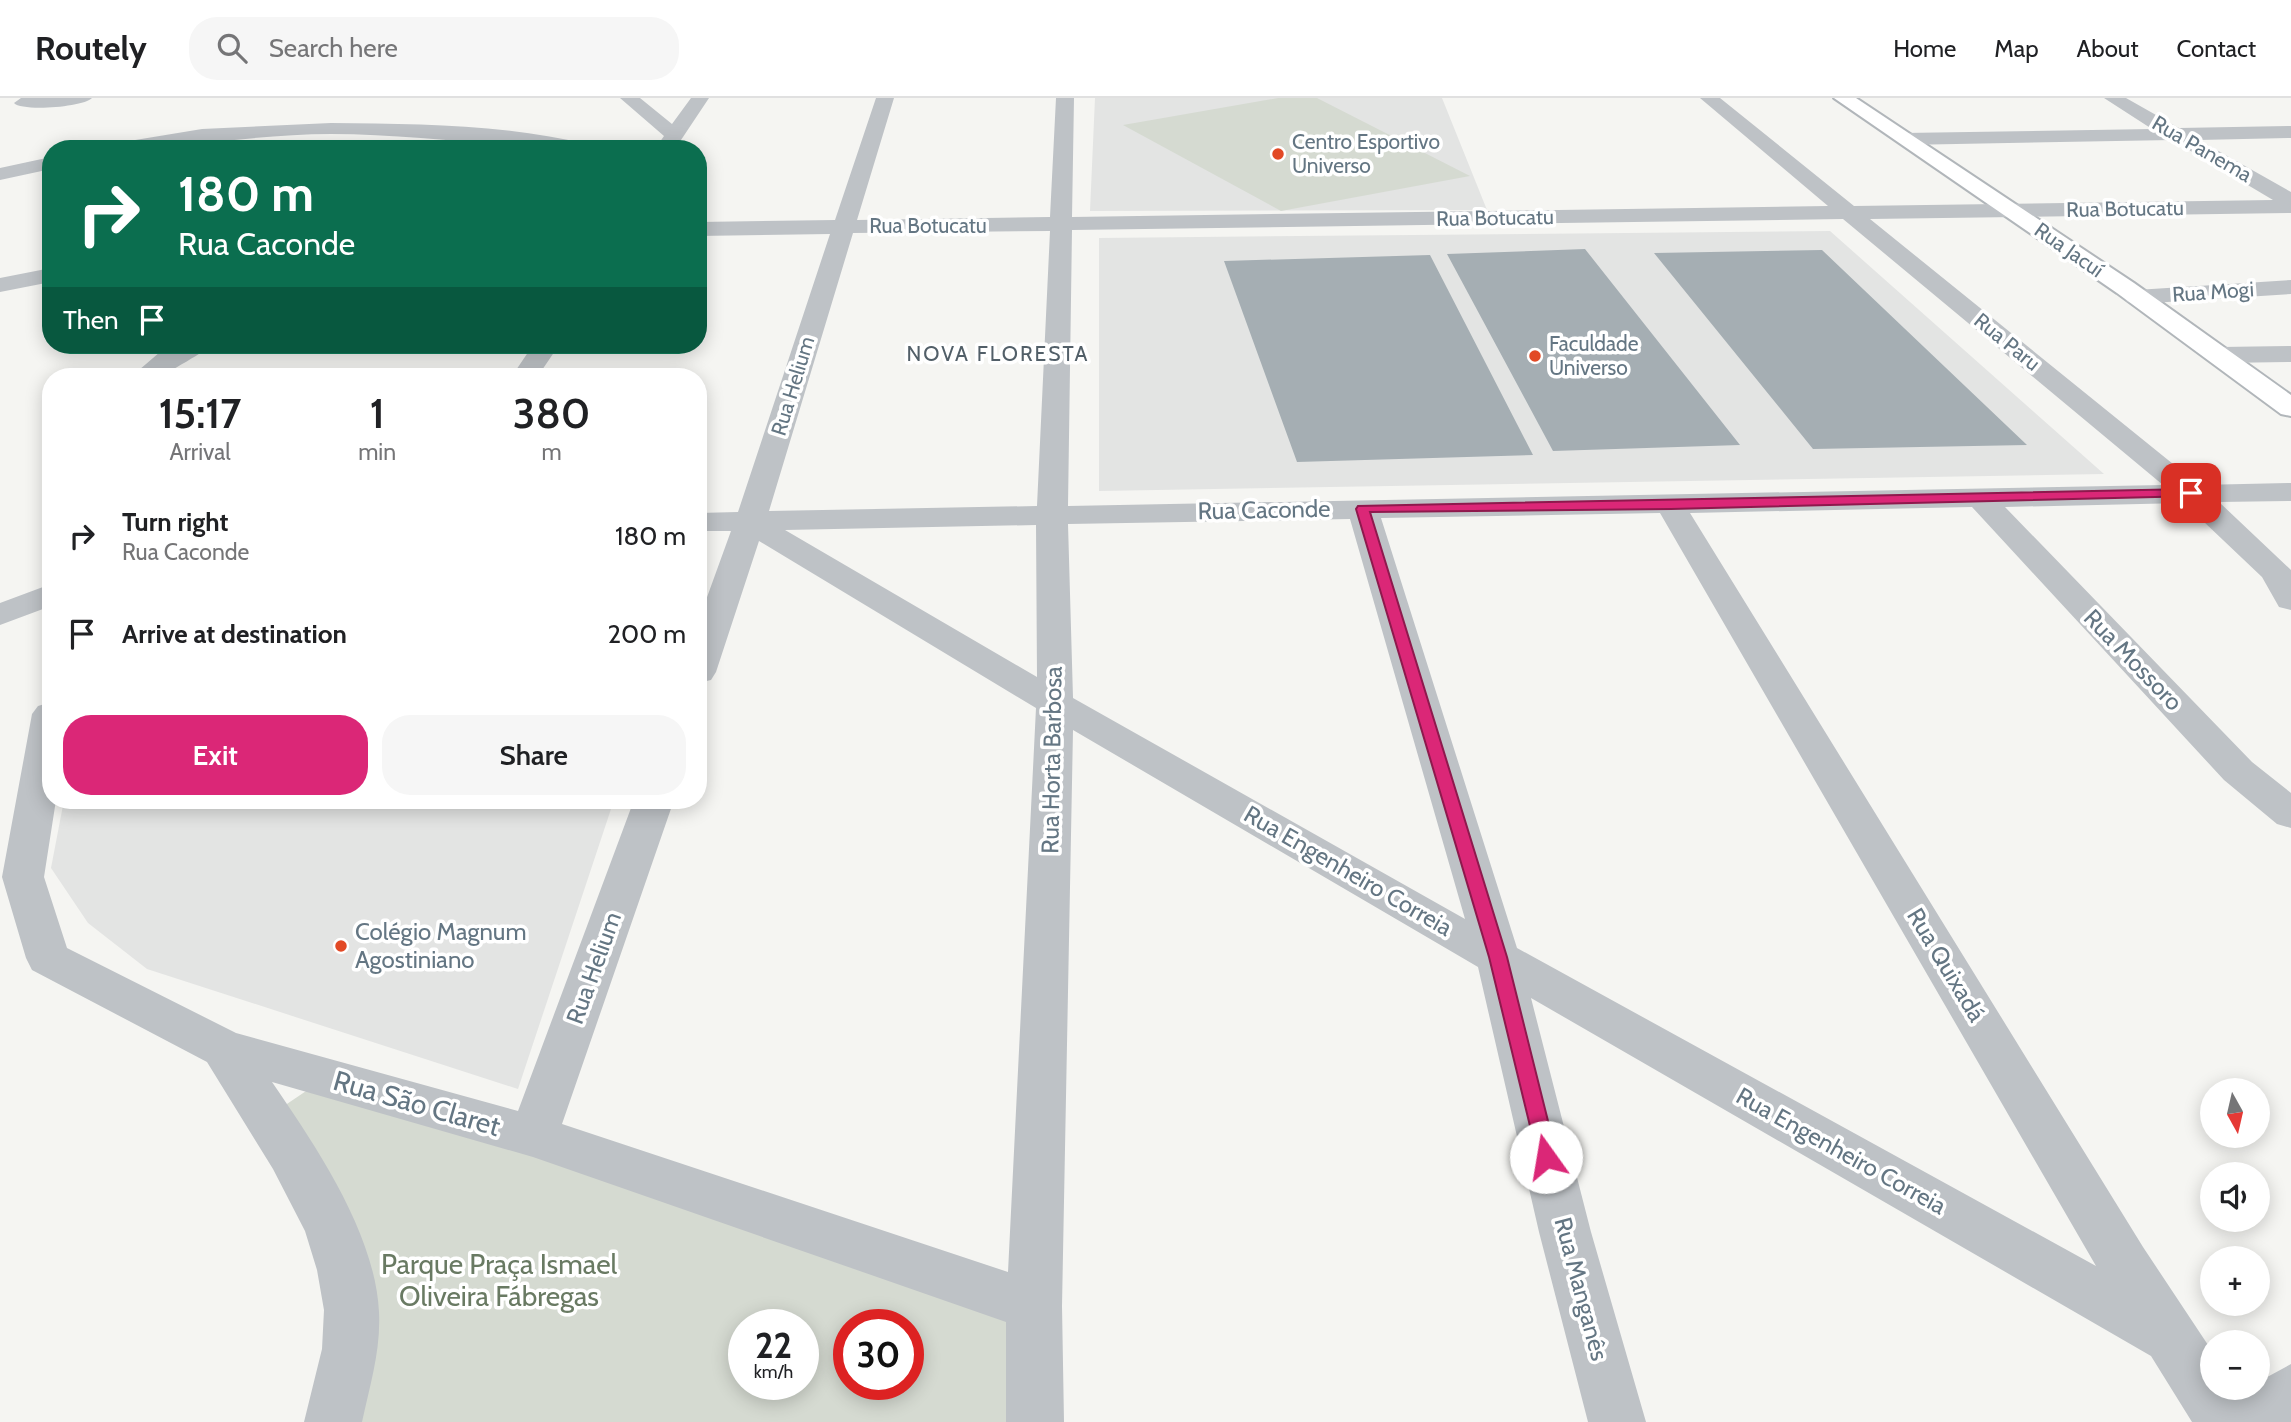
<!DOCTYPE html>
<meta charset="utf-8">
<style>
body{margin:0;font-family:Cabin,sans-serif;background:#f6f6f6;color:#202124;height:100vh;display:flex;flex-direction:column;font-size:26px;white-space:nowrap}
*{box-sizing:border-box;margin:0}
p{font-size:23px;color:#757577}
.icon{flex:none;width:38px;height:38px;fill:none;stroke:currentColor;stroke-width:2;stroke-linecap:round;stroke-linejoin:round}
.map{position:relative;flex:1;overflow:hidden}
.side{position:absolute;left:42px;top:270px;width:665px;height:441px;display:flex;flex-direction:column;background:#fff;border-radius:28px;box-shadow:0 4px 18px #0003}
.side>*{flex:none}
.top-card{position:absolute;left:42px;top:42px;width:665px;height:214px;border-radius:28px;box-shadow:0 4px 18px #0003;background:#0b6e4f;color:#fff;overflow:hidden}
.needle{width:46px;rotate:172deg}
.buttons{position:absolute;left:2200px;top:980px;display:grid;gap:14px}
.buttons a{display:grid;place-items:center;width:70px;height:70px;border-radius:50%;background:#fff;box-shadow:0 4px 18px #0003;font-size:35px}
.speed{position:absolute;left:728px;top:1211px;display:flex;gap:14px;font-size:35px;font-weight:700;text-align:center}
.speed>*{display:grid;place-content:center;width:91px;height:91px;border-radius:50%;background:#fff;box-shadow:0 4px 18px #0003;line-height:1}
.speed small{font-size:18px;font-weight:400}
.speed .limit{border:10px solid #d22;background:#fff;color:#111}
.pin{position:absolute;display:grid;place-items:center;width:60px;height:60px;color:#fff;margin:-30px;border-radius:14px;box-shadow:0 4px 10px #0006}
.me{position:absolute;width:77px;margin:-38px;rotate:347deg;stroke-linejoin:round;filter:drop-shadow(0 0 5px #0008)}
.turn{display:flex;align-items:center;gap:24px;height:147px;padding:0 21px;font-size:32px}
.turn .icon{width:91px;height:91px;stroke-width:2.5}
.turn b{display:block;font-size:49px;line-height:60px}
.then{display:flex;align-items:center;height:66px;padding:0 21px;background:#0003;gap:14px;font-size:26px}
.eta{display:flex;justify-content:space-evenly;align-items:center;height:119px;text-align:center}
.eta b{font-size:42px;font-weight:600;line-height:49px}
.button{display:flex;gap:14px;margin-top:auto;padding:14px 21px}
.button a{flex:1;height:80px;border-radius:28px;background:#db2777;color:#fff;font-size:28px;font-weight:600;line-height:80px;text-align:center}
.button a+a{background:#f6f6f6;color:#202124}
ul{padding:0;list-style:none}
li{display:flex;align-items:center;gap:21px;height:98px;padding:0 21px}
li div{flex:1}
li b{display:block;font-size:26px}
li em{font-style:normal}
header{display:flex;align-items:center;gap:42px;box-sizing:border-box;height:98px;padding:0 35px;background:#fff;border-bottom:2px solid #e0e0e0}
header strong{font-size:33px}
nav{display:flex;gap:38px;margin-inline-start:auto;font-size:24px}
.search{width:490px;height:63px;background:#f6f6f6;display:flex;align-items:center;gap:18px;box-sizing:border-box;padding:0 24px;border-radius:28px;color:#757577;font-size:26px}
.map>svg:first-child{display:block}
.built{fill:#e3e4e3}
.green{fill:#d5dad1;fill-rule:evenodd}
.building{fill:#a5aeb3}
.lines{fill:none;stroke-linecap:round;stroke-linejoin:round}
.major-casing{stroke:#b1b6ba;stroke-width:4}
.minor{fill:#bec2c6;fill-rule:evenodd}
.major{fill:#fff;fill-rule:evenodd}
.route{fill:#db2777;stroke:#8e194d;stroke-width:2}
.poi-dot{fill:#e24925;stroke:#fff;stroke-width:2.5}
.labels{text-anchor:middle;stroke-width:7;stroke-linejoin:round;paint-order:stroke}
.far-poi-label{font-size:21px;fill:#647683;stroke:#fff;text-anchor:start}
.far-street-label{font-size:21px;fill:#647683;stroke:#fff}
.far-neighbourhood-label{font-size:21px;letter-spacing:2px;fill:#525f68;stroke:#fff}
.street-label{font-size:24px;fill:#647683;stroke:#fff}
.poi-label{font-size:24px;fill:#647683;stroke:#fff;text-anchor:start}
.near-street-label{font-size:28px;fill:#647683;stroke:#fff}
.near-park-label{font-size:28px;fill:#697a63;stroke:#fff}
</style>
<header>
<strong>Routely</strong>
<div class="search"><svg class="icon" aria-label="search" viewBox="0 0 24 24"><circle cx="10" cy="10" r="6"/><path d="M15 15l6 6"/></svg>Search here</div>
<nav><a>Home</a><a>Map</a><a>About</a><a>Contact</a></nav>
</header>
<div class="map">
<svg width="2291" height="1324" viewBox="0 0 2291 1324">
<rect width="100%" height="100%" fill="#f5f5f2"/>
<path class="built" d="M 1095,0 L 1442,0 L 1487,112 L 1090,113 Z
M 1830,133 L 2104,376 L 1099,393 L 1099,140 Z
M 64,702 L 614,702 L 518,991 L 147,871 L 88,825 L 51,770 Z"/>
<path class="green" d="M 1278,0 L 1317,0 L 1470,78 L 1281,113 L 1123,27 Z
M 315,987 L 529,1043 L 1031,1226 L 1029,1324 L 335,1324 L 353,1251 L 278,1012 ZM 744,1227 L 803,1227 L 803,1286 L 744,1286 ZM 849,1227 L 908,1227 L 908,1286 L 849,1286 Z"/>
<path class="building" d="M 1585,151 L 1740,347 L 1553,353 L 1447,156 Z
M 1822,152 L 2027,347 L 1813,351 L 1654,155 Z
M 1430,157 L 1533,357 L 1297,364 L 1224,163 Z"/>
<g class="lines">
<defs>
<path id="major" d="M 1834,0 L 1856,0 L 2134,185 L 2291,297 L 2291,318 L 2281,316 L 2117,195 Z"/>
</defs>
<use href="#major" class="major-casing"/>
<path class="minor" d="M 92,0 C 84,9 22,14 14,5 L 21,0 Z
M 620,0 L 640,0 L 672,26 L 691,0 L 709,0 L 675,51 L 655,51 L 664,38 Z
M 876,0 L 894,0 L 857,122 L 1050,119 L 1056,0 L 1074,0 L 1072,119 L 1828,108 L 1700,0 L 1720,0 L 1854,108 L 2273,102 L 2172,42 L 1904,47 L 1894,41 L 1904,35 L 2152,31 L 2104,0 L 2126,0 L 2179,30 L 2291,28 L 2291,40 L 2199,42 L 2291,94 L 2291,115 L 1870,121 L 2199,387 L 2291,385 L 2291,403 L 2219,404 L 2291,472 L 2291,512 L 2279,509 L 2262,479 L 2184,405 L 2005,409 L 2252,664 L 2291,695 L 2291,730 L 2277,726 L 2224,682 L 1972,409 L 1690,415 L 2143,1149 L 2212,1253 L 2212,1290 L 2237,1290 L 2241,1296 L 2250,1290 L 2258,1290 L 2258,1284 L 2291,1266 L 2291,1324 L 2192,1324 L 2151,1258 L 1531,900 L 1591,1134 L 1646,1324 L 1588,1324 L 1539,1134 L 1478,869 L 1073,632 L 1062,1208 L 1064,1324 L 1006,1324 L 1006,1224 L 533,1059 L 272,984 C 315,1047 375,1134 379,1214 C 381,1252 370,1287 362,1324 L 304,1324 L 322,1251 L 324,1212 L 317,1172 L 305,1133 L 273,1071 L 207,964 L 32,872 L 26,860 L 2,779 L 32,616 L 38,608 L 51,604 L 51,702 L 56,702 L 44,779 L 67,850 L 236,935 L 518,1013 L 634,702 L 674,702 L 562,1026 L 1008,1174 L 1036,610 L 759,443 L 716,574 L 711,582 L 698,585 L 698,524 L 731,433 L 698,433 L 698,415 L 738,414 L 830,136 L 698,138 L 698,124 L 835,122 ZM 1843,121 L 2163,387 L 1068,408 L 1072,132 ZM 1050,133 L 1037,408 L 769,413 L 853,135 ZM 1660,415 L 2096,1168 L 1517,850 L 1381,420 ZM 1350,421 L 1465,821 L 1073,600 L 1068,426 ZM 1036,427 L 1037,579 L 785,432 Z
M 331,25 C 417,26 507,26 590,47 L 593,51 C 506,51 419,36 331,36 C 256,36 182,51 107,51 L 117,45 L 202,31 Z
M 51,59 L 51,71 L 0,82 L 0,70 Z
M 51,170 L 51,184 L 0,194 L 0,180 Z
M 2291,182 L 2291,196 L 2136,206 L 2127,204 L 2124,199 L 2127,194 L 2136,192 Z
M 178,247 L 212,247 C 210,250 163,278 160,278 C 151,280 140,278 132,278 L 160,254 Z
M 533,247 L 559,247 L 538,278 L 512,278 Z
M 2291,248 L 2291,264 L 2221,265 L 2212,263 L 2208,257 L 2212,251 L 2221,249 Z
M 51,486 L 51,508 L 0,527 L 0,505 Z"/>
<use href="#major" class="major"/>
</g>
<path class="route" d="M 2191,391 L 2196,392 L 2196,398 L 1671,411 L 1370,414 L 1507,859 L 1557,1059 L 1554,1065 L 1546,1068 L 1539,1065 L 1489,859 L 1356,411 L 1358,408 Z"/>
<g class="poi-dot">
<circle cx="1278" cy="56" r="7"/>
<circle cx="1535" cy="258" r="7"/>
<circle cx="341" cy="848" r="7"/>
</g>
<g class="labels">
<g class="far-poi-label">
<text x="1292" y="51">Centro Esportivo<tspan x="1292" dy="24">Universo</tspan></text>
<text x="1549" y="253">Faculdade<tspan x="1549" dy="24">Universo</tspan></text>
</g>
<g class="far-street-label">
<text transform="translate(2202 51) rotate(30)" y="7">Rua Panema</text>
<text transform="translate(2125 111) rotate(-1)" y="7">Rua Botucatu</text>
<text transform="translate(1495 120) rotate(-1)" y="7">Rua Botucatu</text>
<text x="928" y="135">Rua Botucatu</text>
<text transform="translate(2069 152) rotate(35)" y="7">Rua Jacuí</text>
<text transform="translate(2213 194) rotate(-4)" y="7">Rua Mogi</text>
<text transform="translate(2007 244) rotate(39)" y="7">Rua Paru</text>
<text transform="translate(793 288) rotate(-73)" y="7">Rua Helium</text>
</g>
<g class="far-neighbourhood-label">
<text x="998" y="263">NOVA FLORESTA</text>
</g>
<g class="street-label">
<text transform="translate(1264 412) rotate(-1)" y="8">Rua Caconde</text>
<text transform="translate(2133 562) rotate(46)" y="8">Rua Mossoro</text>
<text transform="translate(1052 662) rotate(-89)" y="8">Rua Horta Barbosa</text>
<text transform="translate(1348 773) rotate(30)" y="8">Rua Engenheiro Correia</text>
<text transform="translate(1946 867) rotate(59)" y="8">Rua Quixadá</text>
<text transform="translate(594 870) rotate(-70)" y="8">Rua Helium</text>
<text transform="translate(1841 1053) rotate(29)" y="8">Rua Engenheiro Correia</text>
<text transform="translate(1581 1191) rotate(75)" y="8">Rua Manganês</text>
</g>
<g class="poi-label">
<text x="355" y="842">Colégio Magnum<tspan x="355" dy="28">Agostiniano</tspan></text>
</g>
<g class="near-street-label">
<text transform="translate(417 1005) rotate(16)" y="10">Rua São Claret</text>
</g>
<g class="near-park-label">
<text x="499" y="1176">Parque Praça Ismael<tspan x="499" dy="32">Oliveira Fábregas</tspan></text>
</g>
</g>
</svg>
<div class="buttons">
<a><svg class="needle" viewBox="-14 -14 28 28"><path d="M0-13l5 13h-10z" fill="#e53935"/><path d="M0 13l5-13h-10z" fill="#757577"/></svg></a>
<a><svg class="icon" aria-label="sound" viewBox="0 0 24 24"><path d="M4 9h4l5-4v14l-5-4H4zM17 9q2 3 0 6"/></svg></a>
<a>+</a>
<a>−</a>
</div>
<div class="speed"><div>22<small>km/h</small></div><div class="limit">30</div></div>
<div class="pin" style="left:2191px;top:395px;background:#d93025"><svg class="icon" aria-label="arrive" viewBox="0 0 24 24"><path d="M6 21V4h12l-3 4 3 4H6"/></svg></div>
<svg class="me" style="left:1546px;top:1059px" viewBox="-20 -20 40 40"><circle r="19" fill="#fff"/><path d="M0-13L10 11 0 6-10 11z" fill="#db2777"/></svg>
<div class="top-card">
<div class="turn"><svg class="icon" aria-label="right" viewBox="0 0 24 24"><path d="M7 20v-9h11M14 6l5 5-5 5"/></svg><div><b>180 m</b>Rua Caconde</div></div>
<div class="then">Then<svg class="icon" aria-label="arrive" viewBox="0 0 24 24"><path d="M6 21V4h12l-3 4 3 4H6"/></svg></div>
</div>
<section class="side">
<div class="eta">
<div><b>15:17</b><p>Arrival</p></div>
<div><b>1</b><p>min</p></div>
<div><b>380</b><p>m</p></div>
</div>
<ul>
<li><svg class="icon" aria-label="right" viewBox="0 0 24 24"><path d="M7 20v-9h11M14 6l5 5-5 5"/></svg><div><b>Turn right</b><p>Rua Caconde</p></div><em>180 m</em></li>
<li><svg class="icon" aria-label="arrive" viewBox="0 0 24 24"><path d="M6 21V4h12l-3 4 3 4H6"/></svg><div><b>Arrive at destination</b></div><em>200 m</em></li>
</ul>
<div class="button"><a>Exit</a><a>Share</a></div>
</section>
</div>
